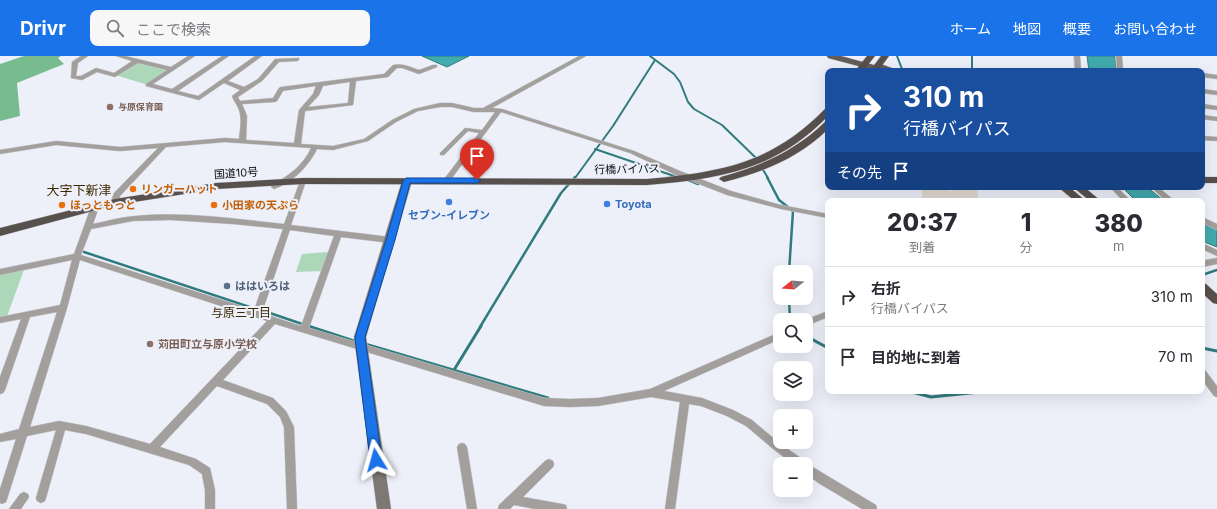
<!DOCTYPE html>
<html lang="ja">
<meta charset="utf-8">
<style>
body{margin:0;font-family:Inter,"Noto Sans JP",sans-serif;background:#f7f7f7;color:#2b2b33;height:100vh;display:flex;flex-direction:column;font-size:15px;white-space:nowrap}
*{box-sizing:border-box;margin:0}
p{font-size:13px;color:#7c7c81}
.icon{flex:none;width:22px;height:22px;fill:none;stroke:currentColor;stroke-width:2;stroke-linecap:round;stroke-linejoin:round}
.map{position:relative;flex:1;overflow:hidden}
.sheet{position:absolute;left:825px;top:142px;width:380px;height:196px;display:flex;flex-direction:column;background:#fff;border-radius:8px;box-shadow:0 4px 16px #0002}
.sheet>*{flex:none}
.top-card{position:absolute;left:825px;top:12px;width:380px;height:122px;border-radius:8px;box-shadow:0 4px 16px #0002;background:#1a4fa0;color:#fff;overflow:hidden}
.needle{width:26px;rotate:253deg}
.controls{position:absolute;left:773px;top:209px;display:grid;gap:8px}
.controls a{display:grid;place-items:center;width:40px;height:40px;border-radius:8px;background:#fff;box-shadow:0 4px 16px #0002;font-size:20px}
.pin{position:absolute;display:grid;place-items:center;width:34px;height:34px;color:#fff;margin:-41px -17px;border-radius:50% 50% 50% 0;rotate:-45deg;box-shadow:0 0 4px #0007}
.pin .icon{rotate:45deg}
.me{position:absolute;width:44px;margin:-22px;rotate:352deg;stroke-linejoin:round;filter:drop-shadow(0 0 3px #0008)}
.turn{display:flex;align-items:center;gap:14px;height:84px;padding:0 12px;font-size:18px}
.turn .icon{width:52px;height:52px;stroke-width:2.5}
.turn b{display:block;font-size:28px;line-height:34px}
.then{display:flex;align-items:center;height:38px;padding:0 12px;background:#0003;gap:8px;font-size:15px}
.eta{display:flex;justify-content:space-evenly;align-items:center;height:68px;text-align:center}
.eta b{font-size:24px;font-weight:800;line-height:28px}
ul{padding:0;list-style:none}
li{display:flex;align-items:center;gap:12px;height:60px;padding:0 12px;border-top:1px solid #e1e1e2}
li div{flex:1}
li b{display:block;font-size:15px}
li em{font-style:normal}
header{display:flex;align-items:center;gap:24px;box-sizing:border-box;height:56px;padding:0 20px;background:#1a73e8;color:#fff}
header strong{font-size:19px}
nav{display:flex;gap:22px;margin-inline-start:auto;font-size:14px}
.search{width:280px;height:36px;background:#f7f7f7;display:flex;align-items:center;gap:10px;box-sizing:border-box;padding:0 14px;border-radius:8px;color:#7c7c81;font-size:15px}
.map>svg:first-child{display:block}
.green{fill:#acd8b9}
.forest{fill:#77bb8e}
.water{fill:#41abad;stroke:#307b7d}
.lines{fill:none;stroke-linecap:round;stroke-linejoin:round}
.stream-far2{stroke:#307b7d;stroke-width:2}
.stream-far1{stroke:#307b7d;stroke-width:2.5}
.stream{stroke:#307b7d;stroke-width:3}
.building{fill:#e1dad3}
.minor-casing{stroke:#c9cbd3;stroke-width:1}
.secondary-casing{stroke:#c9cbd3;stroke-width:1}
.primary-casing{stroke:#c9cbd3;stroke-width:1}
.trunk-casing{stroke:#c9cbd3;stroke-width:1}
.minor{fill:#a39f9c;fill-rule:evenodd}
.secondary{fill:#7d7874;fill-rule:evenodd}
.primary{fill:#635c58;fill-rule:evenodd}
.trunk{fill:#58504c;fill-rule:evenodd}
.route{fill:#1a73e8;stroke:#114b97}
.education-dot{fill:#8d6e63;stroke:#edf0f9;stroke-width:1.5}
.food-dot{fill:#e8710a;stroke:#edf0f9;stroke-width:1.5}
.shop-dot{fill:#3f7fe0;stroke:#edf0f9;stroke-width:1.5}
.service-dot{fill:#5c6f8a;stroke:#edf0f9;stroke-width:1.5}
.labels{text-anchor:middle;stroke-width:4;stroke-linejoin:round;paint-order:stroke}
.far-education-label{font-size:9px;font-weight:bold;fill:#785e54;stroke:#edf0f9;text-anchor:start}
.street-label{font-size:11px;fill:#0a0b0e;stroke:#edf0f9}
.food-label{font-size:11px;font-weight:bold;fill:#c56008;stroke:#edf0f9;text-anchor:start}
.shop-label{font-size:11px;font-weight:bold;fill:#366cbe;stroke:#edf0f9;text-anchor:start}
.service-label{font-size:11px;font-weight:bold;fill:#4e5e75;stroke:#edf0f9;text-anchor:start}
.education-label{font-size:11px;font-weight:bold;fill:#785e54;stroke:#edf0f9;text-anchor:start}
.neighbourhood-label{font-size:12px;fill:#3c2701;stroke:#edf0f9}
.quarter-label{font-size:13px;fill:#3c2701;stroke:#edf0f9}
</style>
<header>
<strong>Drivr</strong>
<div class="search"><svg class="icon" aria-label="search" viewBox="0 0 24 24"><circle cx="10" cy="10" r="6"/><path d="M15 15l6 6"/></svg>ここで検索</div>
<nav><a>ホーム</a><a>地図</a><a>概要</a><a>お問い合わせ</a></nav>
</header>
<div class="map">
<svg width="1217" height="453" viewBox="0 0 1217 453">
<rect width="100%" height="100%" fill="#edf0f9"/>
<path class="green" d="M 137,5 L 172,13 L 148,29 L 115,19 Z
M 328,196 L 323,215 L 296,216 L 302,198 Z
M 25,211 L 6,263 L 0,264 L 0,216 Z"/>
<path class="forest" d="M 24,0 L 61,0 L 58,2 L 64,8 L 17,27 L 20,60 L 0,65 L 0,8 Z"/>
<path class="water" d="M 422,0 L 469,0 L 447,11 Z
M 1087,0 L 1115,0 L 1116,15 L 1089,15 Z
M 1122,131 L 1147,131 L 1164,145 L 1136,145 Z
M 1202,167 L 1217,173 L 1217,191 L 1202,185 Z"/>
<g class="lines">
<path class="stream-far2" d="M 650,0 L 674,18 L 680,26 L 688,46 L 694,53 L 722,69 L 756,102
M 897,0 L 902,13 L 908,15
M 972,0 L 972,15
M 595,93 L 677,121
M 762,112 L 768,122
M 575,122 L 613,70 L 655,4"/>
<path class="stream-far1" d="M 767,121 L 779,144 L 793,155 L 789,216
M 686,123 L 698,128
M 573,124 L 575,121
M 84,196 L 256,253
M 1202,219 L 1217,214
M 789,242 L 790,264
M 261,254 L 311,271
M 480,271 L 561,137 L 569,128"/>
<path class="stream" d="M 308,270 L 357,286
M 806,280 L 828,292
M 365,288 L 548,342
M 1202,292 L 1217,295
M 454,314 L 481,270
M 908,335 L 931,341 L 989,335"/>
</g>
<path class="building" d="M 922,131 L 933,131 L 952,135 L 952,131 L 977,133 L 979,145 L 922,145 Z"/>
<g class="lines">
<defs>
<path id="minor" d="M 81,0 L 88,0 L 78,7 L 76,20 L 81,20 L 96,12 L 114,17 L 132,5 L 116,0 L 125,0 L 171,11 L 188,0 L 195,0 L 153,28 L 172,33 L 222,0 L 229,0 L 178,35 L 198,40 L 255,0 L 262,0 L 228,25 L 244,31 L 258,23 L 275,3 L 299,2 L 299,4 L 297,5 L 279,6 L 262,25 L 238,41 L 240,45 L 273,42 L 279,32 L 281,31 L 384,18 L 393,9 C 403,7 410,11 419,14 L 433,9 L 437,9 L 437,11 L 419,18 L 402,12 L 397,12 L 388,21 L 356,25 L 353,49 L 305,55 L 301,88 L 333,90 L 364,83 L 392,64 L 414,53 L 440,47 L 452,47 L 474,52 L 483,52 L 579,0 L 586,0 L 492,52 L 502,53 L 634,95 L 680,115 L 731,135 L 781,149 L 828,158 L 828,162 L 781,153 L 727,139 L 676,119 L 630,97 L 501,56 L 449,126 L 445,126 L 444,124 L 445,122 L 479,77 L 468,75 L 444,99 L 440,99 L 440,97 L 465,72 L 482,74 L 495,56 L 474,56 L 452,51 L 440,51 L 418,55 L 396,66 L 368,85 L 333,94 L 317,93 C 309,110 292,127 274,133 L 271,131 L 272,129 C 288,120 303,110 311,92 L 225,86 L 166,91 L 120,140 L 119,146 L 115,148 L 111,146 L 114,137 L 158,92 L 120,95 L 56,89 L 0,98 L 0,94 L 56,85 L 120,91 L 225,82 L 239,83 C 240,74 242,63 239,54 C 237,48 234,46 232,40 L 240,34 L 224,27 L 199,44 L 146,30 L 146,28 L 167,14 L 138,7 L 115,21 L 97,16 L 82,24 L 71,22 L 72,6 ZM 350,26 L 348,47 L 308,51 L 319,39 L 323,30 ZM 316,30 L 313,38 L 299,54 L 294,87 L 246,84 L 247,60 L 242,48 L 275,46 L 277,45 L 283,35 Z
M 1074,0 L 1080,0 L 1081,15 L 1075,15 Z
M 1116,0 L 1122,0 L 1123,15 L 1117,15 Z
M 1202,17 L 1217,19 L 1217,23 L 1202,21 Z
M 1202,33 L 1217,35 L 1217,39 L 1202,37 Z
M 1202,48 L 1217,50 L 1217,54 L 1202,52 Z
M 1202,59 L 1217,61 L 1217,65 L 1202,63 Z
M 1202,80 L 1217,81 L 1217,85 L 1202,84 Z
M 301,123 L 303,123 L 306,125 L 291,169 L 390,181 L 394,184 L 390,187 L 341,181 L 309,272 L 544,342 L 570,343 L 598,342 L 650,333 L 780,276 L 780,283 L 664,335 L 702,342 L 733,354 L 752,364 L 778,386 L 805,405 L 806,407 L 876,449 L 877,453 L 862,453 L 820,428 L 806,418 L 806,408 L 793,408 L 772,392 L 746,370 L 727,360 L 701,350 L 689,348 L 675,453 L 665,453 L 680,346 L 651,341 L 598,350 L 570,351 L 544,350 L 275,268 L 223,324 L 273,342 L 286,355 L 294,371 L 297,453 L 287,453 L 284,371 L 280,361 L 267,348 L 217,330 L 160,391 L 196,403 L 210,412 L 215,434 L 215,453 L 205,453 L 205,434 L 202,418 L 189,409 L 86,378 L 65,374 L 46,442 L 45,445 L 41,447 L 37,445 L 36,442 L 56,374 L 27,380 L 7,443 L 6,446 L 2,448 L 0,447 L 0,433 L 16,383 L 0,386 L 0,378 L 19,373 L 57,256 L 30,261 L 5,334 L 3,337 L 0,338 L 0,321 L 21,263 L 0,267 L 0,261 L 60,249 L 72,204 L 0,219 L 0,213 L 74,198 L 91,151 L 95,149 L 99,151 L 93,168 C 107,165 121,161 135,160 C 183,155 236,163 284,168 ZM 170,164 L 233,168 L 283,173 L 254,254 L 81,199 L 91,173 L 133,165 ZM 290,174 L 334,180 L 301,270 L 262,257 ZM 80,204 L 267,265 L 150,388 L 86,370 L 59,365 L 30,371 L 67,252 Z
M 1110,131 L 1117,131 L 1131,145 L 1123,145 Z
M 1151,131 L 1158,131 L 1175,145 L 1166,145 Z
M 1202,161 L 1217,168 L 1217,174 L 1202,167 Z
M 1202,187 L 1217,194 L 1217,200 L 1202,193 Z
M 1217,202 L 1217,208 L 1202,211 L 1202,205 Z
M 828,255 L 828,261 L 806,270 L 806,264 L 805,264 Z
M 1202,313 L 1205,314 L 1217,330 L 1217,341 L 1214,340 L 1202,324 Z
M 462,387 L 465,388 L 467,391 L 477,453 L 467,453 L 457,391 L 459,388 Z
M 549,403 L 553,405 L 554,408 L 553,411 L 523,441 L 562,448 L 566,449 L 567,453 L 535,453 L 514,449 L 510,453 L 498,453 L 499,449 L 545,405 Z
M 24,436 L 28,438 L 29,441 L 21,453 L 9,453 L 20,438 Z"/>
<path id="secondary" d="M 407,122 L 412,125 L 366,281 L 391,453 L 377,453 L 354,281 L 402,125 Z"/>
<path id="primary" d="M 827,0 L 841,0 L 874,9 L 878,7 L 900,15 L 877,15 L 828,2 Z"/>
<path id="trunk" d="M 867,0 L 875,0 L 863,15 L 855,15 Z
M 881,0 L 889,0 L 878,15 L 870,15 Z
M 828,52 L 828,60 C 776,114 719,123 647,129 L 303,128 L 216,133 L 115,149 L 0,180 L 0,172 L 115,143 L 216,127 L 303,122 L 647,123 C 721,116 771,108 825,53 Z
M 828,65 L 828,73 C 799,102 763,116 724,126 L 719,123 L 721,121 C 761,110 795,95 825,66 Z
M 1202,121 L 1217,121 L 1217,127 L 1202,127 Z
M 1058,131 L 1069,131 L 1086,145 L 1075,145 Z
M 1073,131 L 1084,131 L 1101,145 L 1090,145 Z
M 1202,227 L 1206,228 L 1217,238 L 1217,248 L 1213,247 L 1202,237 Z"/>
</defs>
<use href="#minor" class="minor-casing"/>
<use href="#secondary" class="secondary-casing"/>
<use href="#primary" class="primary-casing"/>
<use href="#trunk" class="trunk-casing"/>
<use href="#minor" class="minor"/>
<use href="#secondary" class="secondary"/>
<use href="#primary" class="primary"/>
<use href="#trunk" class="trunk"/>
</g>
<path class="route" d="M 406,122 L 477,122 L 481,124 L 477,127 L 410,127 L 395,184 L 365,281 L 382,404 L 380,408 L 376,410 L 372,408 L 370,404 L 355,281 L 386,184 L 403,125 Z"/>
<g class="education-dot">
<circle cx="110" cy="51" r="4"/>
<circle cx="150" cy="288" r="4"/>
</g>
<g class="food-dot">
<circle cx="133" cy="133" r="4"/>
<circle cx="62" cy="149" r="4"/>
<circle cx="214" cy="149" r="4"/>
</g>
<g class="shop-dot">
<circle cx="449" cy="146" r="4"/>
<circle cx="607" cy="148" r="4"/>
</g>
<circle class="service-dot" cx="227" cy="230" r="4"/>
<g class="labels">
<g class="far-education-label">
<text x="118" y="54">与原保育園</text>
</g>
<g class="street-label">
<text transform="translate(627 113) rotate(-1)" y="4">行橋バイパス</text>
<text transform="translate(236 117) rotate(-4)" y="4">国道10号</text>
</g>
<g class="food-label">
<text x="141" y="137">リンガーハット</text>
<text x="70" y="153">ほっともっと</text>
<text x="222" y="153">小田家の天ぷら</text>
</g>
<g class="shop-label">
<text x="615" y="152">Toyota</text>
<text x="449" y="163" text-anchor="middle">セブン-イレブン</text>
</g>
<g class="service-label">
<text x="235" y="234">ははいろは</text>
</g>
<g class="education-label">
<text x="158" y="292">苅田町立与原小学校</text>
</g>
<g class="neighbourhood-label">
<text x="241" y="261">与原三丁目</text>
</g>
<g class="quarter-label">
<text x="79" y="139">大字下新津</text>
</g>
</g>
</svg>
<div class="controls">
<a><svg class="needle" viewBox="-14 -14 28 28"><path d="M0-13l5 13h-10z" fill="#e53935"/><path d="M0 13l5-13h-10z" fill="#7c7c81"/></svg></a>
<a><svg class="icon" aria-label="search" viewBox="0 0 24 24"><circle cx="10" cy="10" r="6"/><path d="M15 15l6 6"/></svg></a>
<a><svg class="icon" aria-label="layers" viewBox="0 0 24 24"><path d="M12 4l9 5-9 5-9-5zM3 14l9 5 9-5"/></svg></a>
<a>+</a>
<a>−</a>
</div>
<div class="pin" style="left:477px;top:124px;background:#d93025"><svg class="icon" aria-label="arrive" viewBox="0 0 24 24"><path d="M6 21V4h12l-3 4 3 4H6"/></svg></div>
<svg class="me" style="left:376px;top:404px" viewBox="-20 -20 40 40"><path d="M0-17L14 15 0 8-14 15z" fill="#1a73e8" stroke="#fff" stroke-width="4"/></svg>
<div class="top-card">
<div class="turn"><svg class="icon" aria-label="right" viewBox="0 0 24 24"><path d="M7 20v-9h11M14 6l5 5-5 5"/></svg><div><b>310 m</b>行橋バイパス</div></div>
<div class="then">その先<svg class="icon" aria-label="arrive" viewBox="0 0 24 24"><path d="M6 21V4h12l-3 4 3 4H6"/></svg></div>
</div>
<section class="sheet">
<div class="eta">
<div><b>20:37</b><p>到着</p></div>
<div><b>1</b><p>分</p></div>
<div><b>380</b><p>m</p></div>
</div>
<ul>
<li><svg class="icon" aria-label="right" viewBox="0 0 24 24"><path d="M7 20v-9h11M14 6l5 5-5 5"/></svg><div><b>右折</b><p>行橋バイパス</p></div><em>310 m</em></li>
<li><svg class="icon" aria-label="arrive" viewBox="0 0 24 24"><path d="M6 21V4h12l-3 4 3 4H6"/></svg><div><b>目的地に到着</b></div><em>70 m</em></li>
</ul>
</section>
</div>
